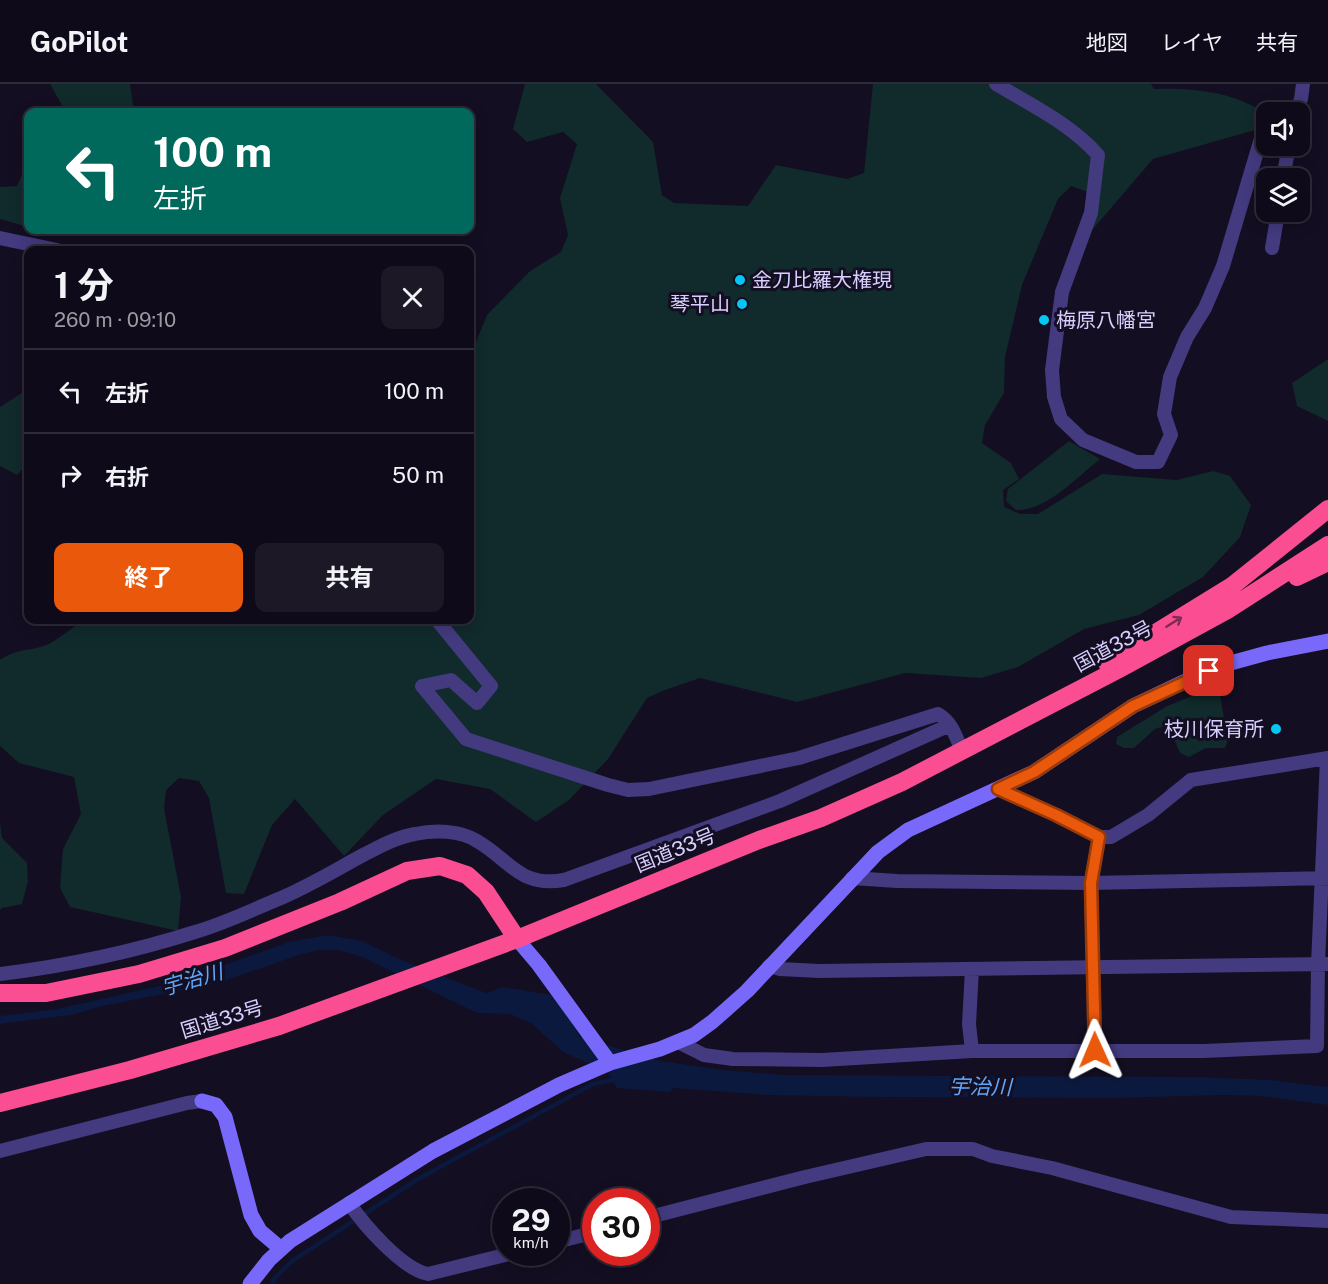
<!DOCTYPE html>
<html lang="ja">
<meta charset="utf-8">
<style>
body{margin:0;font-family:"Public Sans","Noto Sans JP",sans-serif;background:#1c1826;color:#f1f3f6;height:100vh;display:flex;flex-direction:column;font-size:22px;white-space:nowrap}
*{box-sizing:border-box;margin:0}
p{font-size:20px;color:#9b9aa2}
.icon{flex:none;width:33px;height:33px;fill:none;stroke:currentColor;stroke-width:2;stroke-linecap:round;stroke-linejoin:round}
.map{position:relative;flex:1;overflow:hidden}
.panel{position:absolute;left:24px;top:162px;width:450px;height:378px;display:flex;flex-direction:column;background:#0e0a19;border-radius:12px;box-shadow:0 3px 15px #0003,0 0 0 2px #2e2b38}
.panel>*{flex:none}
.hud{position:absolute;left:24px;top:24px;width:450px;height:126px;border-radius:12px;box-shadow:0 3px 15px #0003,0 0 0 2px #2e2b38;background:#00695c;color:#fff;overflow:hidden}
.tools{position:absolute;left:1256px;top:18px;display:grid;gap:12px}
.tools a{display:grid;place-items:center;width:54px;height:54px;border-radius:12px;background:#0e0a19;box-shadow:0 3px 15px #0003,0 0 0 2px #2e2b38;font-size:30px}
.speed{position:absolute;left:492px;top:1104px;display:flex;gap:12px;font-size:30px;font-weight:700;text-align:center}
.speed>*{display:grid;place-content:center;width:78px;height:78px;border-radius:50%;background:#0e0a19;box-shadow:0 3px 15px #0003,0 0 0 2px #2e2b38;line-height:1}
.speed small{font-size:15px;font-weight:400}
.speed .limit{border:9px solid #d22;background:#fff;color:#111}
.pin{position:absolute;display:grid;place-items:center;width:51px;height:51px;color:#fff;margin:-26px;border-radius:12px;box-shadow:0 3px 9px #0006}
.me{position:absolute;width:66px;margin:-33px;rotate:359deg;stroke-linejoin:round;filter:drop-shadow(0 0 4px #0008)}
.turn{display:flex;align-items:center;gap:21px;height:126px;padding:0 30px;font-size:27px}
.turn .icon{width:78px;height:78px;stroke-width:2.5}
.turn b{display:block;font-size:42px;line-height:51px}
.round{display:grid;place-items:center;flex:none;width:63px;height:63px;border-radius:12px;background:#1c1826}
.overview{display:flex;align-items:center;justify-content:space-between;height:102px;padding:0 30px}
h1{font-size:36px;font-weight:700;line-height:45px}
.primary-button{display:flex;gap:12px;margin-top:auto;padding:12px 30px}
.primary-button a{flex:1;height:69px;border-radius:12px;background:#ea580c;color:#fff;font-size:24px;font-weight:700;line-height:69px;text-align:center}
.primary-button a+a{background:#1c1826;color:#f1f3f6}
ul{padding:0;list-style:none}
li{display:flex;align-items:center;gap:18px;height:84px;padding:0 30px;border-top:2px solid #2e2b38}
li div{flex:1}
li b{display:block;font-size:22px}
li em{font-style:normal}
header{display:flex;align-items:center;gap:36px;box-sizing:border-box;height:84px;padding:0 30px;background:#0e0a19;border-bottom:2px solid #2e2b38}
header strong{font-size:28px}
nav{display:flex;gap:33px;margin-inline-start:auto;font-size:21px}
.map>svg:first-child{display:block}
.green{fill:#112a2b}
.water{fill:#0b193e}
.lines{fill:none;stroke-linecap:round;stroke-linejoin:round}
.stream{stroke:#0b193e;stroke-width:4.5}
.street{stroke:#433a7f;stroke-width:14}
.secondary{stroke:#7969fb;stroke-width:15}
.highway{stroke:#fb4e92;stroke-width:18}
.oneway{stroke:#7b2b54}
.route-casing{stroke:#983908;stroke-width:15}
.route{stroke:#ea580c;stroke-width:10}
.poi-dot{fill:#06c7f3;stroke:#130e21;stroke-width:2}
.labels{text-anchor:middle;stroke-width:6;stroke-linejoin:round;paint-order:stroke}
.poi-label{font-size:20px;fill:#d9cffe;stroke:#130e21;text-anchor:start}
.street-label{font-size:20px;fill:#d9cffe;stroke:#130e21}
.water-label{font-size:21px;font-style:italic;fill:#60a6fb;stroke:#130e21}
</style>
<header>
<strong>GoPilot</strong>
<nav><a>地図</a><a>レイヤ</a><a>共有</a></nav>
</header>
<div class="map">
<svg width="1328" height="1200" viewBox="0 0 1328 1200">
<rect width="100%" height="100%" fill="#130e21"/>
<path class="green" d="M 50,0 L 130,0 L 134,28 L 63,28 L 64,25 Z
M 525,0 L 596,0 L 653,58 L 662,111 L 674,119 L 748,122 L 776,81 L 847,95 L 864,89 L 873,0 L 1151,0 L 1154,5 C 1190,4 1229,7 1260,26 L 1262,44 L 1153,75 L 1093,145 L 1088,108 L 1071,102 L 1058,115 L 1022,201 L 1005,273 L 1004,309 L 985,341 L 982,359 L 1011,379 L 1019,395 L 1003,406 L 1004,423 L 1020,430 L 1038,430 L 1102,390 L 1177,396 L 1213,387 L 1230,392 L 1251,421 L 1240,453 L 1203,493 L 1139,531 L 1084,545 L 1018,583 L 981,594 L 905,589 L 797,618 L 700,594 L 665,606 L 647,614 L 608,675 L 569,716 L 536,738 L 490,705 L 436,695 L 383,731 L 344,772 L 295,715 L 272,741 L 244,810 L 226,809 L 209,714 L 199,697 L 179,694 L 166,706 L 164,724 L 181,813 L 178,847 L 70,823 L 60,804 L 63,765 L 81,730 L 74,693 L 19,679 L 0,662 L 0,576 C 19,563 30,568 49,560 C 63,553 73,540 89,536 L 230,536 L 241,538 L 246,536 L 470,536 L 470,286 L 473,265 L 487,231 L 530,187 L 561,168 L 568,151 L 560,114 L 577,60 L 563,48 L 527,58 L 513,45 Z
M 28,77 L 28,143 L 0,135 L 0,103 L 17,102 Z
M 1328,275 L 1328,337 L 1297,322 L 1292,299 Z
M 28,305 L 28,379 L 17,391 L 0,382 L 0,323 Z
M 1069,357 L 1100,375 C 1077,393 1047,427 1016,426 L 1006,417 L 1008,405 Z
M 1207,606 L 1220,611 L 1228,656 L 1225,664 L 1206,664 L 1189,673 L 1180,669 L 1171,648 L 1164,642 L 1155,645 L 1134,664 L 1124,664 L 1116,660 L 1117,653 L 1167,622 Z
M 0,739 L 2,754 L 27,779 L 28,797 L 22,820 L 2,824 L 0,826 Z"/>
<path class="water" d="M 328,851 L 362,857 L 399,875 L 486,909 L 503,903 L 552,911 L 568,931 L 580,953 L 660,977 L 724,986 L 782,991 L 1197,993 L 1270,996 L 1328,1003 L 1328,1021 L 1261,1012 L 1226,1011 L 1110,1014 L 876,1013 L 766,1011 L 673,1004 L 670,1008 L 617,1004 L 608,988 L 563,968 L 531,939 L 510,930 L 477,929 L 362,873 L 339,866 L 319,866 L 299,871 L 218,899 L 103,922 L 71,931 L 0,940 L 0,932 L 57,925 L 173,899 L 289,858 Z"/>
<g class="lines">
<path class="stream" d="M 272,1200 L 275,1194 L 292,1177 L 418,1095 L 593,1000 L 618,995"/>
<path class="street" d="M 996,0 C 1031,21 1071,40 1098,71 L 1091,129 L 1062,208 L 1052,286 L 1054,313 L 1061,335 L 1083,356 L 1136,378 L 1158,378 L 1171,351 L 1164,330 L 1170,293 L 1187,253 L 1205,224 L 1223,182 L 1262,51 L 1266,51
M 1296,28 L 1301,15 L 1303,0
M 1283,94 L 1289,62
M 0,154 L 57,166
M 1272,164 L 1278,128
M 437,536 L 491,602 L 477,619 L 451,596 L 422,602 L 466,655 L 608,701 L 628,706 L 649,705 L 799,674 L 938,630 C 952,638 956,653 962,667
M 998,705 L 1056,731 L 1099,753 L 1111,753 L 1148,731 L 1191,696 L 1328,674
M 852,794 L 897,797 L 1091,799 L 1328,794
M 769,882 L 780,885 L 819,887 L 1328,880
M 972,885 L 969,940 L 972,967 L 1204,967 L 1317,962 L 1318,880 L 1327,674
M 0,890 C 66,882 132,868 195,848 C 223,840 250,827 276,816 C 306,804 335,786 365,770 C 381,762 397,753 415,750 C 434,746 460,746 477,757 C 510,776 520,804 564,796 L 780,717 L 950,641
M 678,958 L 704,971 L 733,975 L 822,976 L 972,967
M 1095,966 L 1091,799 L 1099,753
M 0,1067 L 187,1019 L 202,1017
M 349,1119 C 364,1141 402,1185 428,1190 L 517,1168
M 646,1134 L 805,1093 L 926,1065 L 973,1065 L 992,1072 L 1052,1084 L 1231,1133 L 1328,1137
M 556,1158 L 596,1148"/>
<path class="secondary" d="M 517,855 L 539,881 L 610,979
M 202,1017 L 216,1021 L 225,1033 L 251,1131 L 260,1147 L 280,1164
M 250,1200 L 269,1176 L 290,1157 L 433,1067 L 559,1001 L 610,979 L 660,965 L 694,951 L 712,938 L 747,907 L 878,768 L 908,746 L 1034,688 L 1133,622 L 1192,594 L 1227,580 L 1267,569 L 1328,557"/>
<path class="highway" d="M 1297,493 L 1328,478
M 1107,579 L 1232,502 L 1328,425
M 0,909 L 46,909 L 139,890 L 225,864 L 340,818 L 407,787 L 440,782 L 467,791 L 486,808 L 517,855
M 0,1019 L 130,986 L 279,942 L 517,855 L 759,756 L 821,734 L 902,698 L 1121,584 L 1229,525 L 1328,461"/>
</g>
<defs><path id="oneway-shaft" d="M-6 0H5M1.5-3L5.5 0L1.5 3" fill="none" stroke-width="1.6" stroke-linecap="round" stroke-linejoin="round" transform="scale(1.5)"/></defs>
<use class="oneway" href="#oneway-shaft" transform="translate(1174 538) rotate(-32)"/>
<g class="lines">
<defs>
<path id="route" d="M 1095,966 L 1091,799 L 1099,753 L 1056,731 L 998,705 L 1034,688 L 1133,622 L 1209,587"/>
</defs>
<use href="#route" class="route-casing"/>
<use href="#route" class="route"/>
</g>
<g class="poi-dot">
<circle cx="740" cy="196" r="6"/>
<circle cx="742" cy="220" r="6"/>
<circle cx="1044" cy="236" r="6"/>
<circle cx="1276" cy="645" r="6"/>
</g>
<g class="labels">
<g class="poi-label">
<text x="752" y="203">金刀比羅大権現</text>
<text x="730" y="227" text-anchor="end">琴平山</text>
<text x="1056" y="243">梅原八幡宮</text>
<text x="1264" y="652" text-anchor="end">枝川保育所</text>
</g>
<g class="street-label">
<text transform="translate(1113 562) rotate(-28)" y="7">国道33号</text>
<text transform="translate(675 766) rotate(-22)" y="7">国道33号</text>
<text transform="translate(222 935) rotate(-17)" y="7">国道33号</text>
</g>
<g class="water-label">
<text transform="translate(192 896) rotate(-16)" y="7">宇治川</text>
<text transform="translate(980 1003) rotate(1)" y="7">宇治川</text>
</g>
</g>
</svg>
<div class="tools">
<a><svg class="icon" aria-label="sound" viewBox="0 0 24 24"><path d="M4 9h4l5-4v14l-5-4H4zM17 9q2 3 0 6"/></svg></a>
<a><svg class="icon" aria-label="layers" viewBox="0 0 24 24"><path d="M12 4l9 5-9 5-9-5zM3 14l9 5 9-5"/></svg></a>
</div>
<div class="speed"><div>29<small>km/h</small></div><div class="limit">30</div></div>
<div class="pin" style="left:1209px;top:587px;background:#d93025"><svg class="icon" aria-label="arrive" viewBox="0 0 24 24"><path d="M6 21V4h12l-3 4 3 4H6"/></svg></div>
<svg class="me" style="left:1095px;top:966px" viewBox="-20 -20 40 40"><path d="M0-17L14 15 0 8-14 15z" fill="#ea580c" stroke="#fff" stroke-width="4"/></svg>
<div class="hud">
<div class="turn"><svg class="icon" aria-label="left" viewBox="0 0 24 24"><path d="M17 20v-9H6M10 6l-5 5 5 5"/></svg><div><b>100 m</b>左折</div></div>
</div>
<section class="panel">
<div class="overview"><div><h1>1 分</h1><p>260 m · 09:10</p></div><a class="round"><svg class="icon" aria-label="close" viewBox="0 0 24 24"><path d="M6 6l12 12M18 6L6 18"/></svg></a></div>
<ul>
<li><svg class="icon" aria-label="left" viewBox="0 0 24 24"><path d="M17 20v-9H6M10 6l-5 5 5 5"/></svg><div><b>左折</b></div><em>100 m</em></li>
<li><svg class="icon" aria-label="right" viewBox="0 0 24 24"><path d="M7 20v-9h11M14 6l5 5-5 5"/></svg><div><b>右折</b></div><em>50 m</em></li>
</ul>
<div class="primary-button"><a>終了</a><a>共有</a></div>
</section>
</div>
